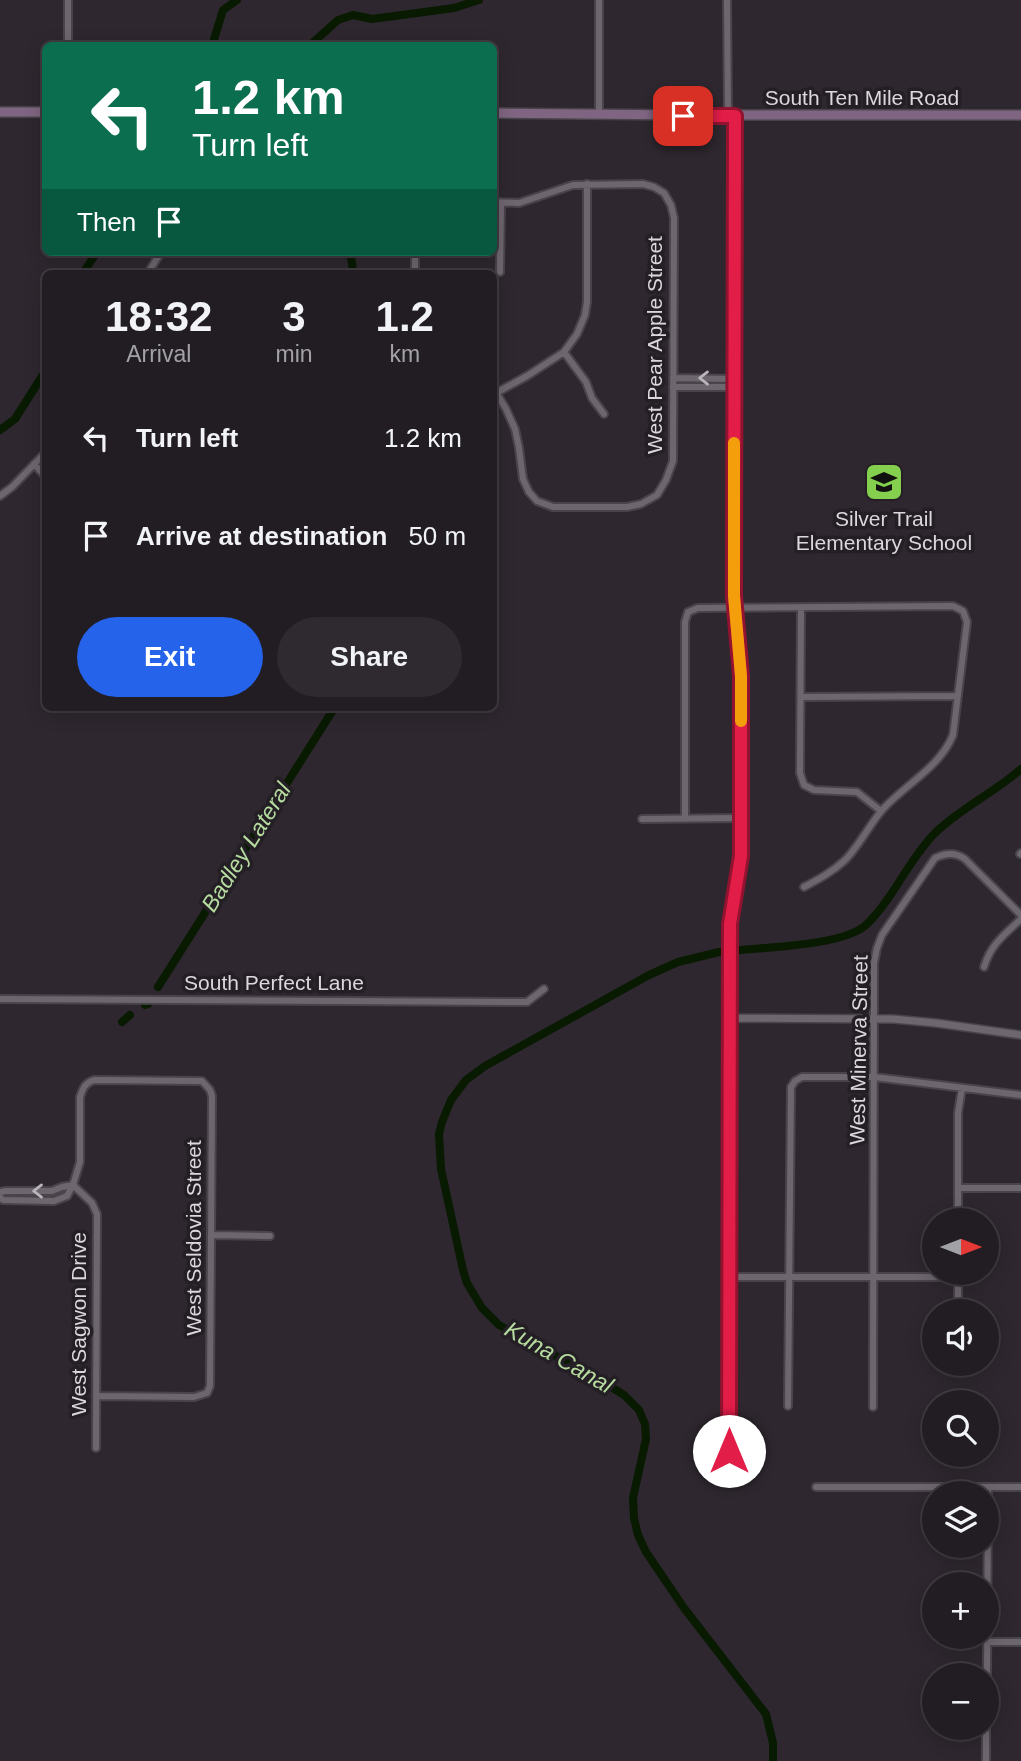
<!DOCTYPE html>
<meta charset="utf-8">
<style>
body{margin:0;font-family:Helvetica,sans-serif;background:#2e2a30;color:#f1f3f6;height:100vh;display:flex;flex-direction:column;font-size:26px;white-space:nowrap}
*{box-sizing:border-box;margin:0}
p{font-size:23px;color:#a2a2a6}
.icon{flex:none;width:38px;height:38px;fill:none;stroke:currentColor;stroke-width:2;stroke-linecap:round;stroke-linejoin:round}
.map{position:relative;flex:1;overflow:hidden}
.panel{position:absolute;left:42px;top:270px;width:455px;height:441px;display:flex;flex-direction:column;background:#221d23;border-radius:10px;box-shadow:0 4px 18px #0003,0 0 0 2px #3f3b41}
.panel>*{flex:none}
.top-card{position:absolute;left:42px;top:42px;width:455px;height:214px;border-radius:10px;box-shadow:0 4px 18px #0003,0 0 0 2px #3f3b41;background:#0b6e4f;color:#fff;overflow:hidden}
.needle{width:46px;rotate:90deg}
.buttons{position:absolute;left:922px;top:1208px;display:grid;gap:14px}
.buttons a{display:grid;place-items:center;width:77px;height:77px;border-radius:50%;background:#221d23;box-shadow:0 4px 18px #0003,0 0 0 2px #3f3b41;font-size:35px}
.pin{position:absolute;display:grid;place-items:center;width:60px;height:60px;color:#fff;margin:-30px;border-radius:14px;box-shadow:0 4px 10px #0006}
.me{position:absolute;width:77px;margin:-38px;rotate:0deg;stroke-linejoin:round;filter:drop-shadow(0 0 5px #0008)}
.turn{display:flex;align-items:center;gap:24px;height:147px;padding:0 35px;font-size:32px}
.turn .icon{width:91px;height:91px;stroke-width:2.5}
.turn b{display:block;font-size:49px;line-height:60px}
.then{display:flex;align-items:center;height:66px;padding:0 35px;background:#0003;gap:14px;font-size:26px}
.eta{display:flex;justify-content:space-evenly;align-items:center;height:119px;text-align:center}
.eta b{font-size:42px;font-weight:600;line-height:49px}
.cta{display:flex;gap:14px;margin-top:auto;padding:14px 35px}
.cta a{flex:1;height:80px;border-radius:42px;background:#2563eb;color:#fff;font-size:28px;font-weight:600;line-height:80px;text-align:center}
.cta a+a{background:#2e2a30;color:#f1f3f6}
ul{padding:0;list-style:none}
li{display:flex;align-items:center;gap:21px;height:98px;padding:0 35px}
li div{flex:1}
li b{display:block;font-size:26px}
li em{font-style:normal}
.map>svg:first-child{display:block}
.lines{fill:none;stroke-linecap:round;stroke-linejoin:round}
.canal{stroke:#081a00;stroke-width:8}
.minor-casing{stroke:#49444a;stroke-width:10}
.tertiary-casing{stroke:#49444a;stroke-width:10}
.secondary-casing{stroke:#49444a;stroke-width:12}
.minor{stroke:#6e666f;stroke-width:6}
.tertiary{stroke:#6e666f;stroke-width:7}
.secondary{stroke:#7f6581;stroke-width:9}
.oneway{stroke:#bab5bb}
.route-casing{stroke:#92132f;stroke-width:18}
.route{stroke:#e11d48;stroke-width:12}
.slow{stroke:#f59e0b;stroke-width:12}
.labels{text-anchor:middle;stroke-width:7;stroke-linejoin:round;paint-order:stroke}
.street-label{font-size:21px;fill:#dbd7dc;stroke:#241e25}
.poi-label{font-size:21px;fill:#dbd7dc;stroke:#241e25}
.water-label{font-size:23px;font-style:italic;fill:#b5db9f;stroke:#241e25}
</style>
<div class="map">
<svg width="1021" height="1761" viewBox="0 0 1021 1761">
<rect width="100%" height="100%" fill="#2e272f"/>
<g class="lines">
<path class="canal" d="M 212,46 L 223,10 L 237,0
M 309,46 L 338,20 L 353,15 L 372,19 L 454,8 L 479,0
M 347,252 C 353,256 352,266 353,273
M 83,273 L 97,252
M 0,430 L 15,419 L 46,370
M 741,950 C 771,947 846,945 867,924 C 893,899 908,861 934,834 C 960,808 994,793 1021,769
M 719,952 L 678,962 L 649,975 L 485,1066 L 466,1080 L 451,1100 L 442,1122 L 439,1134 L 441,1169 L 463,1270 L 467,1283 L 482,1308 L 499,1325 L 598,1379 L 624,1395 L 639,1410 L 645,1424 L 646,1439 L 633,1498 L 634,1518 L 638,1535 L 646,1552 L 684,1608 L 766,1714 L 773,1743 L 773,1761
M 158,987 L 335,707
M 145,1005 L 148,1004
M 122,1022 L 130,1015"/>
<defs>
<path id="minor" d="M 68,0 L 68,46
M 599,0 L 599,114
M 727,0 L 728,115
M 494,202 L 519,203 L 573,185 L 643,184 L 654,187 L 664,193 L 671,205 L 674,218 L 673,461 L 666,480 L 657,495 L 641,504 L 627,507 L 553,507 L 537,501 L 529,492 L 523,479 L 519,448 L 515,429 L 506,409 L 494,389
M 415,252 L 415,273
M 500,272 L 501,203
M 148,273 L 161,252
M 564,352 L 586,382 L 592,398 L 604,414
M 673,378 L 734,379
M 673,387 L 734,387
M 494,394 L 527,376 L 564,352 L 577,334 L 585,315 L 587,302 L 587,184
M 34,464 L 46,477
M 0,496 L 12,487 L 46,452
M 801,608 L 800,773 L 804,785 L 814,790 L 857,792 L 881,811
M 801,697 L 958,696
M 685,818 L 685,622 L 688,612 L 698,608 L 953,606 L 963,611 L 967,622 L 953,735 C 940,767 906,784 883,809 C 869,825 858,848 844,861 C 832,872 819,879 804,887
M 642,819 L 741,818
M 1020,854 L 1021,853
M 984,967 C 991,944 1004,935 1021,919
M 0,999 L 527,1002 L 544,989
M 958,1188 L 1021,1188
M 0,1192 L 6,1191 L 52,1191 L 62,1187 L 73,1185 L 67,1196 L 54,1201 L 3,1200 L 0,1197
M 958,1220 L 958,1113 L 962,1088
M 212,1235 L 270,1236
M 730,1277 L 958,1277
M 958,1311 L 958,1272
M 96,1396 L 194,1397 L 207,1393 L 210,1386 L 212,1096 L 210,1090 L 202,1081 L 94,1080 C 85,1083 83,1088 80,1097 L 80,1162 L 73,1185 L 92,1203 L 97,1214 L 96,1448
M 788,1406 L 791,1087 L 795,1081 L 802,1077 L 874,1077 L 1021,1095
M 873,1407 L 874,963 L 877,948 L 882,935 L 935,858 C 946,853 955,852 965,859 L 1021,915
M 816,1487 L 1021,1487
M 987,1642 L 1021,1642
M 987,1675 L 988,1487
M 986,1761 L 986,1727"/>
<path id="tertiary" d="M 730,1018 L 893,1019 L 936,1023 L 1021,1035
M 729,1451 L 730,924 L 741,856 L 742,676 L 734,596 L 735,115"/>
<path id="secondary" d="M 0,112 L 46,112
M 494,113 L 683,115 L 1021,115"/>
</defs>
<use href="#minor" class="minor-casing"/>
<use href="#tertiary" class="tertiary-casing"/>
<use href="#secondary" class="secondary-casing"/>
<use href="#minor" class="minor"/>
<use href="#tertiary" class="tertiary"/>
<use href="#secondary" class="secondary"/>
</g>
<defs><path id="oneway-chevron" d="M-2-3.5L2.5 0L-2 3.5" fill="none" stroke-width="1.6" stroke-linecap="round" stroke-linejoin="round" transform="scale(1.75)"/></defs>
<g class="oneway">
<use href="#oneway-chevron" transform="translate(704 378) rotate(-180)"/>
<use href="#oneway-chevron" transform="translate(38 1191) rotate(180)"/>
</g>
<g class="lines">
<defs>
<path id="route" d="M 683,116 L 735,116 L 734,596 L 741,676 L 741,856 L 730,924 L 729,1451"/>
</defs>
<use href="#route" class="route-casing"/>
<use href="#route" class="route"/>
<path class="slow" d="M 734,443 L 734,596 L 741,676 L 741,721"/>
</g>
<defs>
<symbol id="school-square" viewBox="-11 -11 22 22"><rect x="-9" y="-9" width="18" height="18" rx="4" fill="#84cf4d" stroke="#241e25"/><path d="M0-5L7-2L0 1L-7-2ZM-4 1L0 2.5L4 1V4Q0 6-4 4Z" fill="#111"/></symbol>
</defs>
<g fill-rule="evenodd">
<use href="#school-square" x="862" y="460" width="44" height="44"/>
</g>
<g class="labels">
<g class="street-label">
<text x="862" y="105">South Ten Mile Road</text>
<text transform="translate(655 345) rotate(-90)" y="7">West Pear Apple Street</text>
<text x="274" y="990">South Perfect Lane</text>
<text transform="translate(859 1050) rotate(-89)" y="7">West Minerva Street</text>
<text transform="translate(194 1238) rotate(-90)" y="7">West Seldovia Street</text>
<text transform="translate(79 1324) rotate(-90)" y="7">West Sagwon Drive</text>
</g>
<g class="poi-label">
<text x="884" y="526">Silver Trail<tspan x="884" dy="24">Elementary School</tspan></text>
</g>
<g class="water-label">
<text transform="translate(246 847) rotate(-58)" y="8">Badley Lateral</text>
<text transform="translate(559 1357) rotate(30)" y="8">Kuna Canal</text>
</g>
</g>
</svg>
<div class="buttons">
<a><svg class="needle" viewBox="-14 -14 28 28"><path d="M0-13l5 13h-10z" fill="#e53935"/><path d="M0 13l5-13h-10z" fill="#a2a2a6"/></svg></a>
<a><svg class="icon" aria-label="sound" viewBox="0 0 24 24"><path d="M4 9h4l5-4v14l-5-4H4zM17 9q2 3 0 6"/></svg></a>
<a><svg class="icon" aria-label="search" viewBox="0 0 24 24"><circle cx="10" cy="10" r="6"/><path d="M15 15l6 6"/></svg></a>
<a><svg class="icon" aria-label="layers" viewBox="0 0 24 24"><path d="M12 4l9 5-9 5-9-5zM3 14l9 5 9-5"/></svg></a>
<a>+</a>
<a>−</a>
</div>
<div class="pin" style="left:683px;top:116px;background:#d93025"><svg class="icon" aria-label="arrive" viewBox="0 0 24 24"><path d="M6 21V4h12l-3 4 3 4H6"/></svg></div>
<svg class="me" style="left:729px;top:1451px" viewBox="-20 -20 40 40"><circle r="19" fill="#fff"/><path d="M0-13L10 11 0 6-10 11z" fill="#e11d48"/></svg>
<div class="top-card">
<div class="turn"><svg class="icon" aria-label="left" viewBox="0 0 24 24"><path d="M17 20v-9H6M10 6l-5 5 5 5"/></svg><div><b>1.2 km</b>Turn left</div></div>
<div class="then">Then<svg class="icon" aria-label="arrive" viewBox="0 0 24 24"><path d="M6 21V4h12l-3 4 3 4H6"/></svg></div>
</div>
<section class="panel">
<div class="eta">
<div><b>18:32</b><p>Arrival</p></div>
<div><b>3</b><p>min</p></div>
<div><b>1.2</b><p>km</p></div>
</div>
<ul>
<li><svg class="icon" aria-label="left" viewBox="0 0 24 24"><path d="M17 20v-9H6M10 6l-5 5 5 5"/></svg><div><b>Turn left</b></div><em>1.2 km</em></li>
<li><svg class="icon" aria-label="arrive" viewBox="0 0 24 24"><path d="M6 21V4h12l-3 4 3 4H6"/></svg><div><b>Arrive at destination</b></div><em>50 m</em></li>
</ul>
<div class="cta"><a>Exit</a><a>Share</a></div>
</section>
</div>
